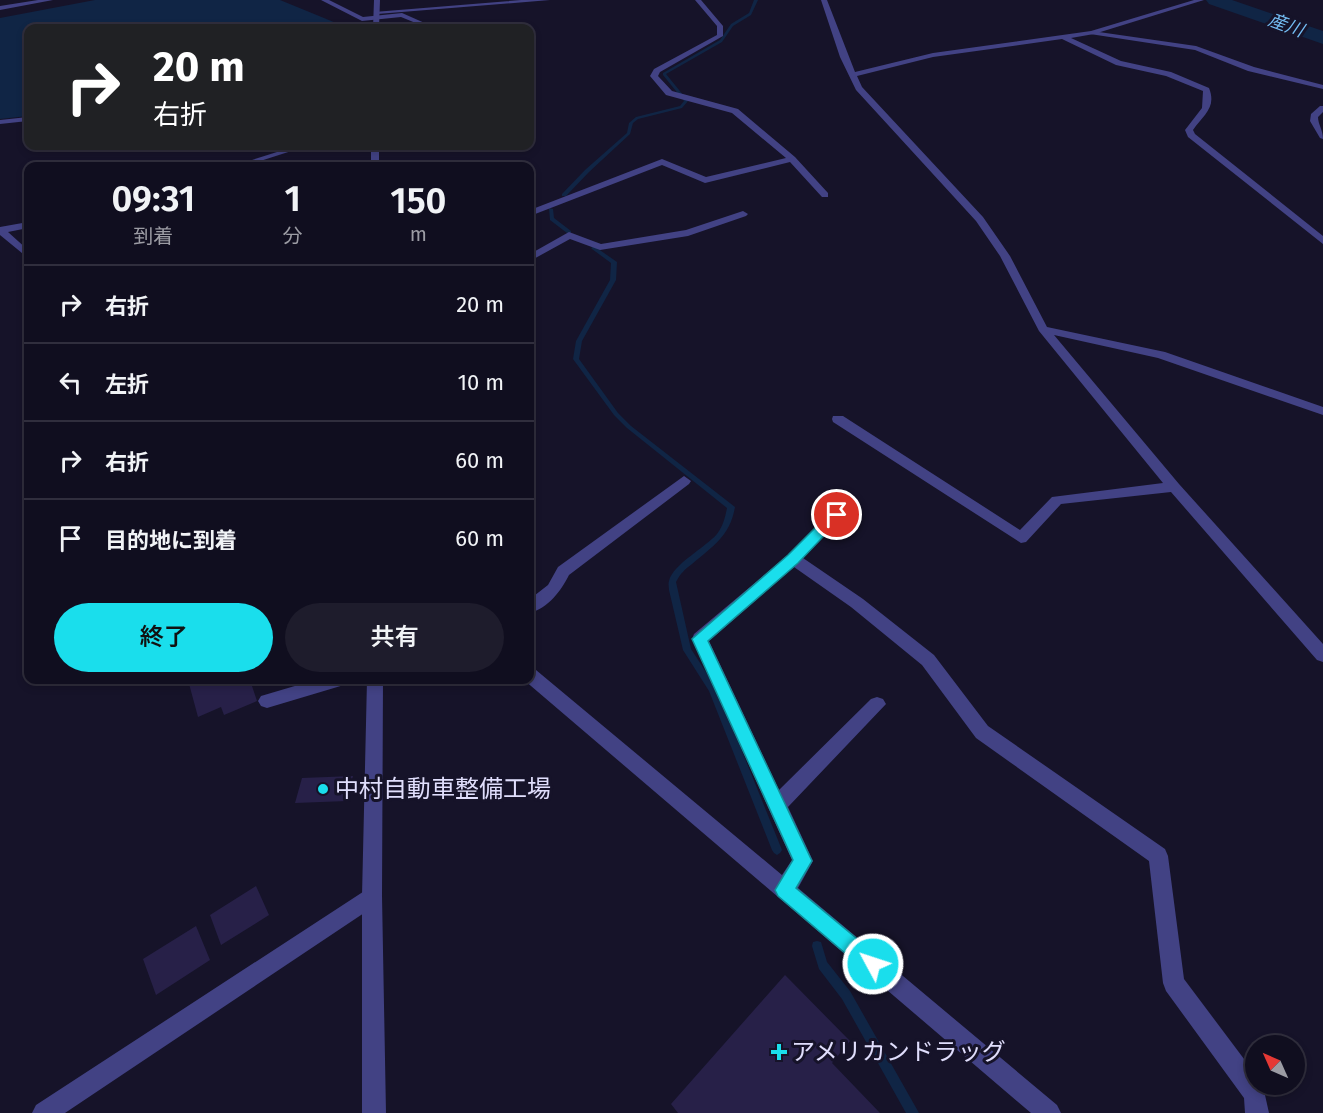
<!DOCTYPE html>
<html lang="ja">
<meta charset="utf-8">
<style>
body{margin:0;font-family:"Fira Sans","Noto Sans JP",sans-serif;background:#1e1c2c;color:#f1f3f6;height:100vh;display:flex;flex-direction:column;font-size:22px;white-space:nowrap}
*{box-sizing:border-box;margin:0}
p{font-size:20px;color:#9c9ca4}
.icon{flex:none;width:33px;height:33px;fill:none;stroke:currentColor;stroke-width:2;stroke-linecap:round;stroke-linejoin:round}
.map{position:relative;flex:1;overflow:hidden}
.side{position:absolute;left:24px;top:162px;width:510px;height:522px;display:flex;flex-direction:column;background:#100e1f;border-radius:12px;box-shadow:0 3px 9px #0003,0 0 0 2px #302e3d}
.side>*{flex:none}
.banner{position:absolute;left:24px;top:24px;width:510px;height:126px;border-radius:12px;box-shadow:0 3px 9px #0003,0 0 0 2px #302e3d;background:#202124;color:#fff;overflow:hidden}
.needle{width:39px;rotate:315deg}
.fabs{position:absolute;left:1245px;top:1035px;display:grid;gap:12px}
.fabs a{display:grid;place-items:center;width:60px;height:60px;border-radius:50%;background:#100e1f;box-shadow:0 3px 9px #0003,0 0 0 2px #302e3d;font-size:30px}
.pin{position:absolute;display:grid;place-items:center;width:51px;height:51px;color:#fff;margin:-26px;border:3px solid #fff;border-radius:50%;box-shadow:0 2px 6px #0007}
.me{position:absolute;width:66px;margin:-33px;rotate:310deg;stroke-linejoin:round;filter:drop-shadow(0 0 4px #0008)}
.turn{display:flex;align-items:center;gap:21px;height:126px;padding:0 30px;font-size:27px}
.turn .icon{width:78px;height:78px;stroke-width:2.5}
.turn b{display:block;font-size:42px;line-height:51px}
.eta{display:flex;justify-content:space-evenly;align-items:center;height:102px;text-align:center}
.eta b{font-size:36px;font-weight:600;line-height:42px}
.cta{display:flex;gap:12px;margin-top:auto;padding:12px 30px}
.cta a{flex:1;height:69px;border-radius:36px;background:#1adeec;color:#111;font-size:24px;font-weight:600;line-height:69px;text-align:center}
.cta a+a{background:#1e1c2c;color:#f1f3f6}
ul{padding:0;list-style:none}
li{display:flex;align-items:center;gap:18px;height:78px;padding:0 30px;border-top:2px solid #302e3d}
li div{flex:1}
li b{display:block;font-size:22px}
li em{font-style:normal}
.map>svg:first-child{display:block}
.water{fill:#102545}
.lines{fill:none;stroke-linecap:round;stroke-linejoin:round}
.stream{fill:#102545;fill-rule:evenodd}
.river{fill:#102545;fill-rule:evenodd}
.building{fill:#272048}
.minor{fill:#424284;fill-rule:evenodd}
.tertiary{fill:#424284;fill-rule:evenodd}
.route{fill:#1adeec;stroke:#119099;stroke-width:1.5}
.poi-dot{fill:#1adeec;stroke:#161329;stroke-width:2}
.labels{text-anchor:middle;stroke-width:6;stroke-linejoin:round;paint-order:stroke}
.far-water-label{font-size:18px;font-style:italic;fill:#74bdf4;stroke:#161329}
.near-poi-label{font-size:24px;fill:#e0defc;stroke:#161329;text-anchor:start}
</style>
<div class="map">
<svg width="1323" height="1113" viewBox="0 0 1323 1113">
<rect width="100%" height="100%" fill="#161329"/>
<path class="water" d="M 95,0 L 280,0 L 341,25 L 340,28 L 28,28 L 28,116 L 0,119 L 0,18 Z"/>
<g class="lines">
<path class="stream" d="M 754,0 L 758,0 L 751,15 L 733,26 L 722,42 L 666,74 L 688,101 L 682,108 L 638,119 L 633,123 L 630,134 L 589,172 L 566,196 L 562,196 L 562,194 L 585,170 L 627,133 L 629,123 L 636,117 L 680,106 L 684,101 L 663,75 L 663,73 L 720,40 L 731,24 L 749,13 Z
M 549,208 L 553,209 L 554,218 L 571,231 L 571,233 L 567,233 L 550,220 Z
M 594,246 L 617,262 L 616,280 L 582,341 L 579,359 L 618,413 L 631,426 L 735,507 C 730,536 713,546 692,564 C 685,569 680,574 676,582 L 691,649 L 717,689 L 782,850 L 780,853 L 777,855 L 774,853 L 772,850 L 709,691 L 683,650 L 669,590 C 669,587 668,584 669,581 C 673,564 705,548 717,534 C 723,526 725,518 727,508 L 627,428 L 614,415 L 573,359 L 576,341 L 610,280 L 611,263 L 592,249 L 591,248 Z
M 817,941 L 821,942 L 827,962 L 850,991 L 919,1113 L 906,1113 L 842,999 L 819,969 L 812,946 L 813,942 Z"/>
<path class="river" d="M 1206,0 L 1232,0 L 1323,31 L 1323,44 L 1209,4 Z"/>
</g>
<path class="building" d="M 188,680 L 250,680 L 257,701 L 224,715 L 221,707 L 198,717 Z
M 353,776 L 347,801 L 295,803 L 302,778 Z
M 256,886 L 269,915 L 221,945 L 210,915 Z
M 196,926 L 210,960 L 156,995 L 143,959 Z
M 785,975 L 850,1041 L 832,1063 L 880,1113 L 678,1113 L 671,1104 Z"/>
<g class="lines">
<path class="minor" d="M 38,0 L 53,0 L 0,10 L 0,6 Z
M 321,0 L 329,0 L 363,17 L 402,13 L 436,28 L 428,28 L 401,17 L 362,21 Z
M 521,0 L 550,0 L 377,14 L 374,12 Z
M 695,0 L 701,0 L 723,26 L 723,36 L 660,72 L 658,76 L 672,91 L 738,109 L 795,157 L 828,193 L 828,197 L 822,197 L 790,162 L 705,183 L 662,165 L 530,216 L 530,210 L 662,159 L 706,177 L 786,158 L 732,113 L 666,95 L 650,76 L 654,69 L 717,35 L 717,26 Z
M 821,0 L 827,0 L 855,72 L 933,53 L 1091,31 L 1194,0 L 1204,0 L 1094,34 L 1071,38 L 1121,61 L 1171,72 L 1209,88 C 1217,108 1203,115 1193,130 L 1195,134 L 1323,236 L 1323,244 L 1188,137 L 1185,130 L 1202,108 L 1203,91 L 1166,76 L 1116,65 L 1062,39 L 933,57 L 857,76 L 862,87 L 983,217 L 1010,256 L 1047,327 L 1165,352 L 1323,407 L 1323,415 L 1158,358 L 1054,335 L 1179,484 L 1323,644 L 1323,662 L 1317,660 L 1171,492 L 1061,504 L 1026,542 L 1021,543 L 833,422 L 832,419 L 833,416 L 843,416 L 1020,530 L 1052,497 L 1163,483 L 1039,331 L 1000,256 L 976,221 L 856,90 L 840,57 Z
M 1320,106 L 1323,106 L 1323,112 L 1318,117 C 1318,124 1323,130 1323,139 L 1320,138 L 1310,121 L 1311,114 Z
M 28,117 L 28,121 L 0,124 L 0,120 Z
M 296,146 L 307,146 L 245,166 L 233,166 Z
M 743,211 L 748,214 L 746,216 L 688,236 L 600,250 L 570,239 L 530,261 L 530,254 L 569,232 L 601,244 L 686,230 Z
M 28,222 L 28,228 L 8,232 L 28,250 L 28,258 L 0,235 L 0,227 Z
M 684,476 L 691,481 L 689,484 L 569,575 C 561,591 548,608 530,613 L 530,599 L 548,585 L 558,567 Z
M 851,495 L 858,500 L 856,503 L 803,558 L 863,599 L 934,655 L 988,726 L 1165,849 L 1168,856 L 1184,979 L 1256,1075 L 1256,1084 L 1263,1086 L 1269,1113 L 1245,1113 L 1244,1098 L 1166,991 L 1163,983 L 1149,861 L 976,738 L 922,665 L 851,607 L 794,567 L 709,641 L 779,790 L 871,699 L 877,697 L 883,699 L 886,704 L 788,807 L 813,861 L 798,888 L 1057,1105 L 1061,1113 L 1031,1113 L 524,680 L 530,680 L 530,668 L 536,670 L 782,875 L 792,860 L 692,639 L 694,634 L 788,555 L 846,497 Z
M 315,680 L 346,680 L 344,685 L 267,708 L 261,706 L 258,701 L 261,696 Z
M 372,886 L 379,889 L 382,896 L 379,903 L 65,1113 L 32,1113 L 36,1105 Z"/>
<path class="tertiary" d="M 374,0 L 380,0 L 379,28 L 373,28 Z
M 1092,31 L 1196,46 L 1254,67 L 1323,85 L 1323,89 L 1248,71 L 1195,50 L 1090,34 Z
M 371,146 L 379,146 L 379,166 L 371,166 Z
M 367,680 L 383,680 L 382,896 L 386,1113 L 362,1113 L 362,896 Z"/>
</g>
<path class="route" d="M 837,510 L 843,515 L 841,518 L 798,563 L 708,641 L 812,861 L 796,888 L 879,957 L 882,964 L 879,971 L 873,974 L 866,971 L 778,896 L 775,890 L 793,860 L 692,639 L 788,555 L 832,511 Z"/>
<g class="poi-dot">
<circle cx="323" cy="789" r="6"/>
<path d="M776 1043h6v6h6v6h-6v6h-6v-6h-6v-6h6z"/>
</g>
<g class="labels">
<g class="far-water-label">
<text transform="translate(1286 25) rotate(20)" y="6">産川</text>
</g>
<g class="near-poi-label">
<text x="335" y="797">中村自動車整備工場</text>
<text x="791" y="1060">アメリカンドラッグ</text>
</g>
</g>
</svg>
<div class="fabs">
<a><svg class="needle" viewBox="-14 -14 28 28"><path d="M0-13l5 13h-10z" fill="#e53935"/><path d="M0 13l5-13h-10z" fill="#9c9ca4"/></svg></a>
</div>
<div class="pin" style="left:837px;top:515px;background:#d93025"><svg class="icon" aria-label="arrive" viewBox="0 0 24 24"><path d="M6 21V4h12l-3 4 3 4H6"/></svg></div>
<svg class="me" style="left:873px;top:964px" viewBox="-20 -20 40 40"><circle r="17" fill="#1adeec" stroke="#fff" stroke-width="3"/><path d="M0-11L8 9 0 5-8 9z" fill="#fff"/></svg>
<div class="banner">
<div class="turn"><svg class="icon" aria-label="right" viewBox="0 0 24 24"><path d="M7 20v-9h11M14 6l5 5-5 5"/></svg><div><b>20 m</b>右折</div></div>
</div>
<section class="side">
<div class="eta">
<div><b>09:31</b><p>到着</p></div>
<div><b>1</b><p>分</p></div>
<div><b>150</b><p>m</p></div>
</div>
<ul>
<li><svg class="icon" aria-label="right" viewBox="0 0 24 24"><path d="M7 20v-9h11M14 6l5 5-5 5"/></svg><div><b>右折</b></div><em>20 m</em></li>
<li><svg class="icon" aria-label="left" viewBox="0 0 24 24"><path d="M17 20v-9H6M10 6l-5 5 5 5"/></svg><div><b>左折</b></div><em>10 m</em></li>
<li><svg class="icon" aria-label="right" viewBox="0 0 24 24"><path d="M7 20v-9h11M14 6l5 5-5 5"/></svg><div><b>右折</b></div><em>60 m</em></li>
<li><svg class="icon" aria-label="arrive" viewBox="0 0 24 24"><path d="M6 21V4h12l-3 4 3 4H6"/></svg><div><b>目的地に到着</b></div><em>60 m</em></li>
</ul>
<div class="cta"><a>終了</a><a>共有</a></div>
</section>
</div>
